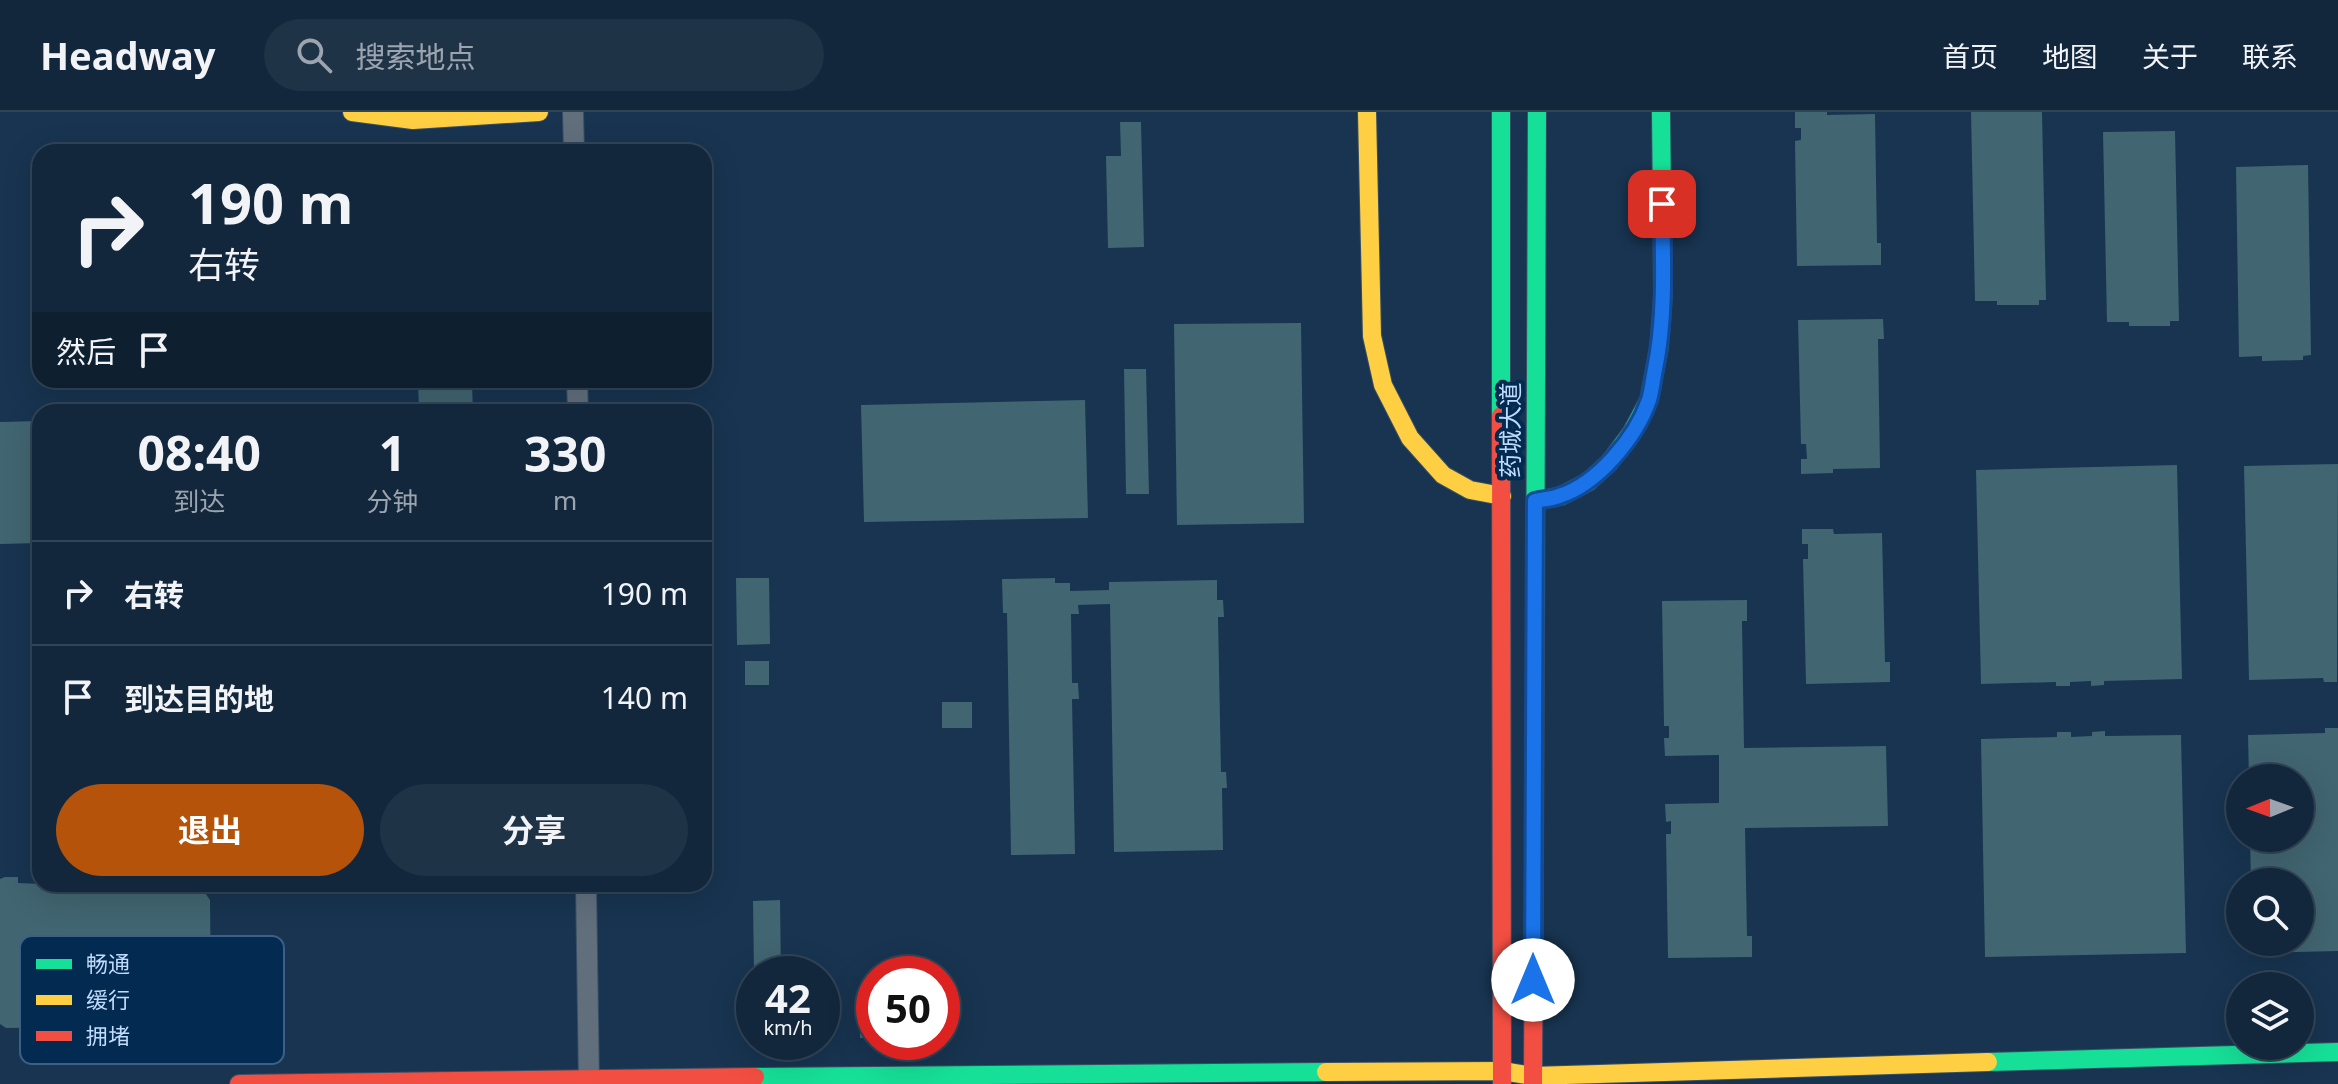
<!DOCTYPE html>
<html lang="zh">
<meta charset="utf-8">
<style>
body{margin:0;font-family:"Noto Sans","Noto Sans SC",sans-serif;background:#1f3347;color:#f1f3f6;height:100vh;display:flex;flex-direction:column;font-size:30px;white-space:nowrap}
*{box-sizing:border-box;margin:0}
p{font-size:26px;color:#9ca5af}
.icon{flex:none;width:44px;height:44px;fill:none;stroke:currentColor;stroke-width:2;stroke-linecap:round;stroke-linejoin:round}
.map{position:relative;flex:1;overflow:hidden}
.details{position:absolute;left:32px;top:292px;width:680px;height:488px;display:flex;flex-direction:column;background:#12273c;border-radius:24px;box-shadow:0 8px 32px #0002,0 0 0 2px #314456}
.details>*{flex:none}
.hud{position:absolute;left:32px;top:32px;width:680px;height:244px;border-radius:24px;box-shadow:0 8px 32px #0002,0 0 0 2px #314456;background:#12273c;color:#f1f3f6;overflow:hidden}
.needle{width:52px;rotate:269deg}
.fabs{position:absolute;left:2226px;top:652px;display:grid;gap:16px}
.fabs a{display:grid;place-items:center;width:88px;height:88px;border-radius:50%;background:#12273c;box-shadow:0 8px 32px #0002,0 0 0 2px #314456;font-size:40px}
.speed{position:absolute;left:736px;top:844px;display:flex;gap:16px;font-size:40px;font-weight:700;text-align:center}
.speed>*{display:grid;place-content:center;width:104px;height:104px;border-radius:50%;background:#12273c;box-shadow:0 8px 32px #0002,0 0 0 2px #314456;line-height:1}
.speed small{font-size:20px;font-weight:400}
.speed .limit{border:12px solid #d22;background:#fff;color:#111}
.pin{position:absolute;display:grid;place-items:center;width:68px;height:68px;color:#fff;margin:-34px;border-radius:16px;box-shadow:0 4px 12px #0006}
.me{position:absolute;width:88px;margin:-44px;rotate:0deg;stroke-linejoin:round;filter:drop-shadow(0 0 6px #0008)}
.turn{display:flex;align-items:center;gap:28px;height:168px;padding:0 24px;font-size:36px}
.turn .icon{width:104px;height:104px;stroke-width:2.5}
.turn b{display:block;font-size:56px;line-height:68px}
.then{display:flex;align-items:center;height:76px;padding:0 24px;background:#0003;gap:16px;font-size:30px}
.eta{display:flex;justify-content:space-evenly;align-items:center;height:136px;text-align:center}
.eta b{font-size:48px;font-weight:700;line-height:56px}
.primary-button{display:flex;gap:16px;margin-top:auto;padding:16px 24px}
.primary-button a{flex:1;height:92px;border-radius:48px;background:#b45309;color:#fff;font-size:32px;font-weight:700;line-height:92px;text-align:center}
.primary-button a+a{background:#1f3347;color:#f1f3f6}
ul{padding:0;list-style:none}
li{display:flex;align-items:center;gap:24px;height:104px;padding:0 24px;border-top:2px solid #314456}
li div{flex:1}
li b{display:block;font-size:30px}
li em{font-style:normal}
header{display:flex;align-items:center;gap:48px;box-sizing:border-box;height:112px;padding:0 40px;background:#12273c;border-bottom:2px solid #314456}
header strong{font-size:38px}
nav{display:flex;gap:44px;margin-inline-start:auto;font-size:28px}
.search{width:560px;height:72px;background:#1f3347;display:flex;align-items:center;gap:20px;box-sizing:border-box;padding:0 28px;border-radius:44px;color:#9ca5af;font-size:30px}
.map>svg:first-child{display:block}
.building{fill:#416571}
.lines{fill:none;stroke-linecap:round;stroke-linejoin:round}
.street-casing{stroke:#384f66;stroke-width:22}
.fast-casing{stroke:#384f66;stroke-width:20}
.slow-casing{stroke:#384f66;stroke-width:20}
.jam-casing{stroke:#384f66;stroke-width:20}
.street{stroke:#616f7d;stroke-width:20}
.fast{stroke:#16e098;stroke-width:18}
.slow{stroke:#ffcf43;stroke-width:18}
.jam{stroke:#f24e42;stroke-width:18}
.route-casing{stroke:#114b97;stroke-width:20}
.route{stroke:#1a73e8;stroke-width:14}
.labels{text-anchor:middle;stroke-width:8;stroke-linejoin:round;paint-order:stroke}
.street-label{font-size:24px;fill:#c1dbfb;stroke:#032b52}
.key{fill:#032b52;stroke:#3c6085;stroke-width:2}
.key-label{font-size:22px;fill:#c1dbfb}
</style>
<header>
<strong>Headway</strong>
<div class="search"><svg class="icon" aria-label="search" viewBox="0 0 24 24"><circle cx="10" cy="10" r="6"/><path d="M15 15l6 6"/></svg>搜索地点</div>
<nav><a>首页</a><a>地图</a><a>关于</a><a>联系</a></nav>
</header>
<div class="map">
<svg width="2338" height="972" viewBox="0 0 2338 972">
<rect width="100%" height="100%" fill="#183450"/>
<path class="building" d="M 1795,0 L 1827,0 L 1827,3 L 1875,2 L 1877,131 L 1881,131 L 1881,153 L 1797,154 L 1795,29 L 1801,28 L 1801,16 L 1795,16 Z
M 1971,0 L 2042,0 L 2046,188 L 2039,188 L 2039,193 L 1997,193 L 1997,189 L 1975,189 Z
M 1120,10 L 1141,10 L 1144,135 L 1108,136 L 1106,44 L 1121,44 Z
M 2175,19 L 2179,209 L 2170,209 L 2170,214 L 2129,214 L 2129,210 L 2107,210 L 2103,20 Z
M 2308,53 L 2311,243 L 2303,244 L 2303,248 L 2262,249 L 2262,244 L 2239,245 L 2236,55 Z
M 1883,207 L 1884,227 L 1878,227 L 1880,356 L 1833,357 L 1833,361 L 1801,362 L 1801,347 L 1807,347 L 1806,332 L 1801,332 L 1798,208 Z
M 1301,211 L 1304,411 L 1177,413 L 1174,212 Z
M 1124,257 L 1146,257 L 1149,382 L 1126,382 Z
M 418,268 L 476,268 L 476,273 L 472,273 L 473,300 L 419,300 Z
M 1085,288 L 1088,406 L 864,410 L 861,293 Z
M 40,309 L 40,431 L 0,432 L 0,310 Z
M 2338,352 L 2337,570 L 2324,570 L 2323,566 L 2249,568 L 2244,354 Z
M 2177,353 L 2182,567 L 2104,569 L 2104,573 L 2091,574 L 2091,569 L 2070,570 L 2070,574 L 2056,574 L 2056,570 L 1981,572 L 1976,358 Z
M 1802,417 L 1833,417 L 1834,422 L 1882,421 L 1885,550 L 1890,550 L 1890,570 L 1806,572 L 1803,447 L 1808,447 L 1808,432 L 1802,432 Z
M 736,466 L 769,466 L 770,532 L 737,533 Z
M 1055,466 L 1055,471 L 1070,471 L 1070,479 L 1109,478 L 1109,470 L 1217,468 L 1217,488 L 1223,488 L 1224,505 L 1218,505 L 1221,660 L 1226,660 L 1227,676 L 1222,676 L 1223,738 L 1114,740 L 1110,492 L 1078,493 L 1079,502 L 1071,502 L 1072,571 L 1078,571 L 1079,587 L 1072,587 L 1075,742 L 1011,743 L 1007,501 L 1003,501 L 1002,467 Z
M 1747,488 L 1747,509 L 1742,509 L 1744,636 L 1886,634 L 1888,714 L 1745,716 L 1747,824 L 1752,824 L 1752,845 L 1668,846 L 1666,722 L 1671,722 L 1671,709 L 1666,710 L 1665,692 L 1719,691 L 1719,643 L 1665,644 L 1664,626 L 1669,626 L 1669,614 L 1664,614 L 1662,489 Z
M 745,549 L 769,549 L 769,573 L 745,573 Z
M 942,590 L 972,590 L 972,616 L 942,616 Z
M 2325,616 L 2338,616 L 2338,839 L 2253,841 L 2253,830 L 2300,830 L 2300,770 L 2251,770 L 2250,726 L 2300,726 L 2300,666 L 2249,666 L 2248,623 L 2325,621 Z
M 2105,619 L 2105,624 L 2181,623 L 2186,841 L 1985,845 L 1981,627 L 2057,625 L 2057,620 L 2071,620 L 2071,625 L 2092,624 L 2092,620 Z
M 5,765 L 18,765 L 18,771 L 40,772 L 199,772 L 210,788 L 211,886 L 206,899 L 197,908 L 186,914 L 6,916 L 0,912 L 0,767 Z
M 780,788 L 781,862 L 754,862 L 753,789 Z
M 860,913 L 874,913 L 874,925 L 860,926 Z"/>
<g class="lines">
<defs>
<path id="street" d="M 573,0 L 574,40
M 577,268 L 578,300
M 586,772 L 589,972"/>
<path id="fast" d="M 1501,0 L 1501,304
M 1535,389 L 1561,384 L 1588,370 L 1609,351 L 1632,320 L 1649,288 L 1659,236 L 1663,184 L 1661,0
M 1535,527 L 1537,0
M 1988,950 L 2338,940
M 755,965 L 1326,960"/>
<path id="slow" d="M 352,0 L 413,8 L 539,0
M 1367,0 L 1372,224 L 1383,273 L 1410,326 L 1443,363 L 1470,378 L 1502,384
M 1326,960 L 1502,959 L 1533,964 L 1988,950"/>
<path id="jam" d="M 1501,304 L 1502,972
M 239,972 L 755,965
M 1533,972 L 1535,527"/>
</defs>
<use href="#street" class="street-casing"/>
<use href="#fast" class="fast-casing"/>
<use href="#slow" class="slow-casing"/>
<use href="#jam" class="jam-casing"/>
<use href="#street" class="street"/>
<use href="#fast" class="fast"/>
<use href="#slow" class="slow"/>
<use href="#jam" class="jam"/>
</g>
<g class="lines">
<defs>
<path id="route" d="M 1533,868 L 1535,389 C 1543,387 1552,387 1559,384 C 1598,372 1636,325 1649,288 C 1652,278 1653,267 1655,257 C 1666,203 1663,147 1662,92"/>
</defs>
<use href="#route" class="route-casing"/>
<use href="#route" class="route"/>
</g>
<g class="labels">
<g class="street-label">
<text transform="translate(1511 318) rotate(-90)" y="8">药城大道</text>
</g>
</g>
<rect x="20" y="824" width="264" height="128" rx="12" class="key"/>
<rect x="36" y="847" width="36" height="10" fill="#16e098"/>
<rect x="36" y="883" width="36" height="10" fill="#ffcf43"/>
<rect x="36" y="919" width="36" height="10" fill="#f24e42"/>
<g class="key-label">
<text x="86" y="860">畅通</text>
<text x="86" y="896">缓行</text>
<text x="86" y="932">拥堵</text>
</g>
</svg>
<div class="fabs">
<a><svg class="needle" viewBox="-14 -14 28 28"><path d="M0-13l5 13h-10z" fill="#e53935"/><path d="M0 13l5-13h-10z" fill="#9ca5af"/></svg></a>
<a><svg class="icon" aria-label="search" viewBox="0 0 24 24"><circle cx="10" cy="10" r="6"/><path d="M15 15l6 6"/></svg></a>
<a><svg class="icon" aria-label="layers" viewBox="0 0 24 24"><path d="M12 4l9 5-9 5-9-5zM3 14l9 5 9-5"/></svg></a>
</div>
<div class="speed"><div>42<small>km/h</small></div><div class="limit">50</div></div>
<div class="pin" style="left:1662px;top:92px;background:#d93025"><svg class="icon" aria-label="arrive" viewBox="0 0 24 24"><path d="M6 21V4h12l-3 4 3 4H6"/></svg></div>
<svg class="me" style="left:1533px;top:868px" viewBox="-20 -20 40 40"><circle r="19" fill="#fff"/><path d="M0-13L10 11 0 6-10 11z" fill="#1a73e8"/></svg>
<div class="hud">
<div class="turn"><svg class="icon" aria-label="right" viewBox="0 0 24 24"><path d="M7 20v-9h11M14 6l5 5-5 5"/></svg><div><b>190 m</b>右转</div></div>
<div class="then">然后<svg class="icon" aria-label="arrive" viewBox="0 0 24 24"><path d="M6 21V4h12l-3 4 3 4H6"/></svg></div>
</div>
<section class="details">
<div class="eta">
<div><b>08:40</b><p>到达</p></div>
<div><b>1</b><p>分钟</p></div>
<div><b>330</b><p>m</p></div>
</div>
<ul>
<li><svg class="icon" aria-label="right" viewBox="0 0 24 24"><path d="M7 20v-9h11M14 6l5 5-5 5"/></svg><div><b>右转</b></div><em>190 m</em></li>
<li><svg class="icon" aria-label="arrive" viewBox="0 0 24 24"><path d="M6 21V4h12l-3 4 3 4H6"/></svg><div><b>到达目的地</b></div><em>140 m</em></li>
</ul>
<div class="primary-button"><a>退出</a><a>分享</a></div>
</section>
</div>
